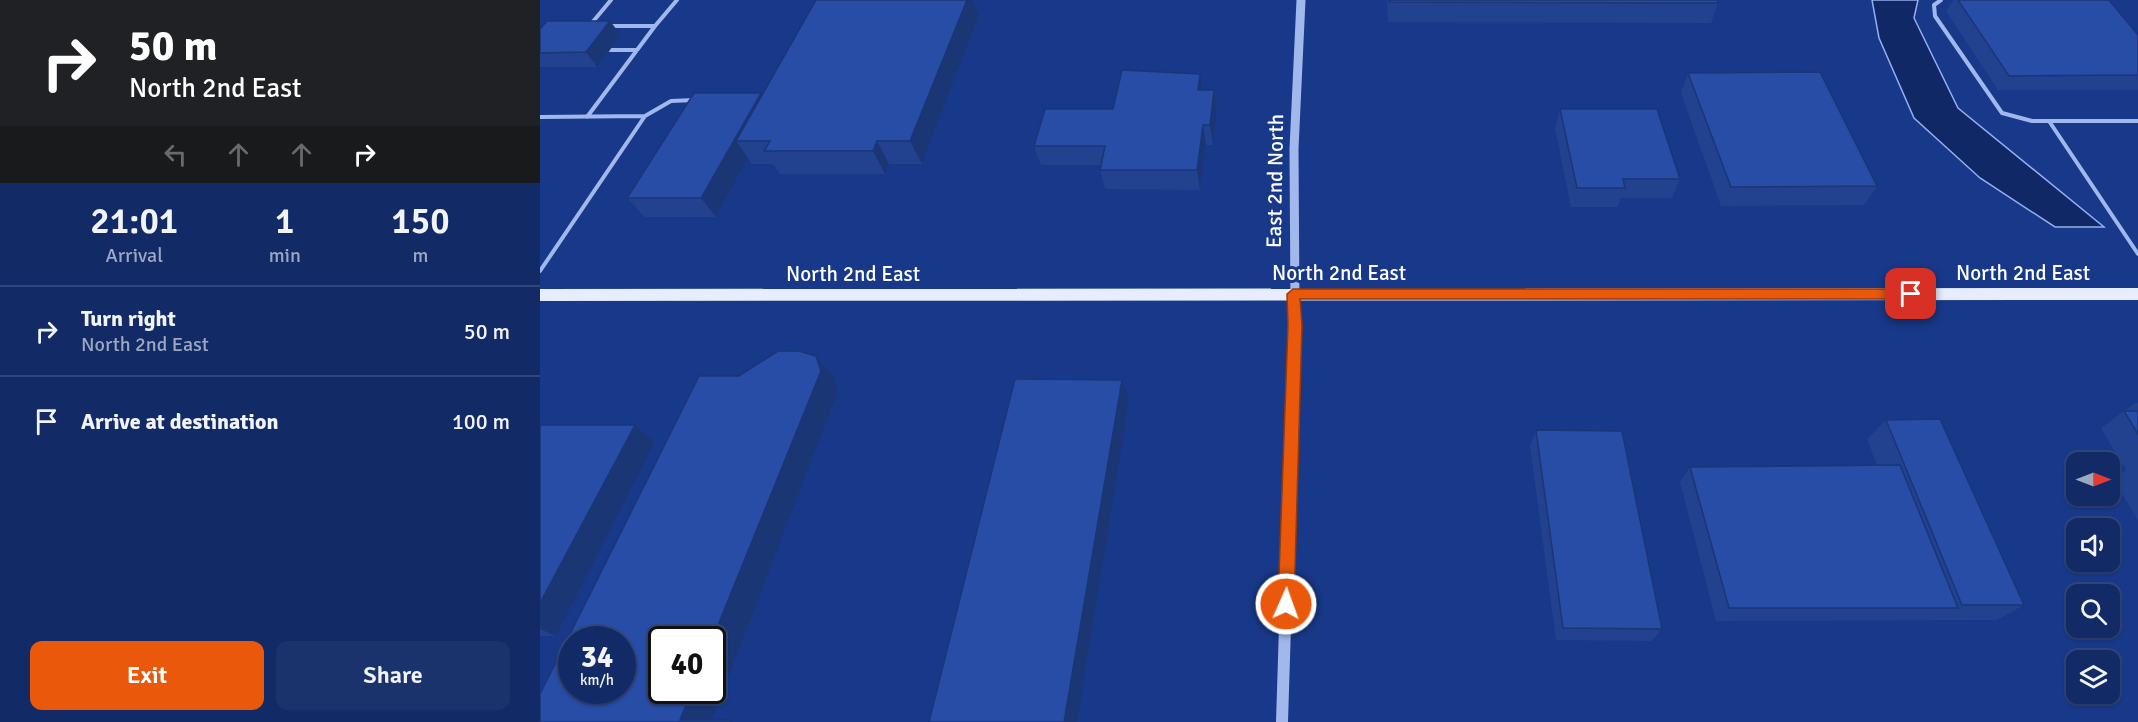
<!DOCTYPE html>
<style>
body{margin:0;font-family:Signika,sans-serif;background:#1b336d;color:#f1f3f6;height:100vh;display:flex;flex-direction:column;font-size:22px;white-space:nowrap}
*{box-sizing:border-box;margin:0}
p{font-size:20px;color:#9ca7c0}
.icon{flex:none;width:33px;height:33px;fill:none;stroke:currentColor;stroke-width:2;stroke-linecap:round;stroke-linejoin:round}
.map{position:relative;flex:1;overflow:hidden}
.panel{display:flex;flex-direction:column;background:#122b67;width:540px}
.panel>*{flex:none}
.guide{background:#202124;color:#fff;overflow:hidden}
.needle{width:39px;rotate:90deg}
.fabs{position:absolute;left:1526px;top:452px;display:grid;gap:12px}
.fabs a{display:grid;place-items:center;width:54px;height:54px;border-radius:12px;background:#122b67;box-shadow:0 2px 4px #0004,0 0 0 2px #31477b;font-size:30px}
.speed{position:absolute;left:18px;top:626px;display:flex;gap:12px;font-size:30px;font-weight:700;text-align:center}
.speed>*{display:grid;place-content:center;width:78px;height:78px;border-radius:50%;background:#122b67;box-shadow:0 2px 4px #0004,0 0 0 2px #31477b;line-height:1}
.speed small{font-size:15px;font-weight:400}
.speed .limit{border:3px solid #111;border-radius:9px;background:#fff;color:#111}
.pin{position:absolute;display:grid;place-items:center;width:51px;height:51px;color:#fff;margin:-26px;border-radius:12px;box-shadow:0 3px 9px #0006}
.me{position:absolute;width:66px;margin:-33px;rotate:2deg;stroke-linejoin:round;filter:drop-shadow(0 0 4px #0008)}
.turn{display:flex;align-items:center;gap:21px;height:126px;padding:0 30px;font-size:27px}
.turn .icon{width:78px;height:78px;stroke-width:2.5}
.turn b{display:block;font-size:42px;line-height:51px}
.lanes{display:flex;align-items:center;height:57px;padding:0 30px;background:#0003;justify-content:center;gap:30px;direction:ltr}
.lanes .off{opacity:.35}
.eta{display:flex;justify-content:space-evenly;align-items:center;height:102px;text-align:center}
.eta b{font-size:36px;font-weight:600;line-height:42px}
.primary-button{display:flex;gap:12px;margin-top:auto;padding:12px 30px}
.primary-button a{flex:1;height:69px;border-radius:12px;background:#ea580c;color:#fff;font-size:24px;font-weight:600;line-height:69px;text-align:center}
.primary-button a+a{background:#1b336d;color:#f1f3f6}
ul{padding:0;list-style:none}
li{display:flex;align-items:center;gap:18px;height:90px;padding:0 30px;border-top:2px solid #31477b}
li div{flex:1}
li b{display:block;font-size:22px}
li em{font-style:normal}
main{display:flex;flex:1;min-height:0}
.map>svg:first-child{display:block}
.water{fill:#102866;stroke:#93b0f0;stroke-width:1.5}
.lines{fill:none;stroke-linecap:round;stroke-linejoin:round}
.service{stroke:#a1b8ed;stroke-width:4}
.tertiary-far1{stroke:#a1b8ed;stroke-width:9}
.tertiary{stroke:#a1b8ed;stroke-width:12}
.primary{fill:#e7edff;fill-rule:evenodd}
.wall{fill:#224290}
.shaded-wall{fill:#1b3675}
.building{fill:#274da7;stroke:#1b3675;stroke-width:1.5;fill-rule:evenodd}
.route{fill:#ea580c;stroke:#983908;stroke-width:1.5}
.labels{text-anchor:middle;stroke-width:6;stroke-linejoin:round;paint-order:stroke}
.street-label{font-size:21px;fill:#fff;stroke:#183989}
</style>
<main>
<section class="panel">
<div class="guide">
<div class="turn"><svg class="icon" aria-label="right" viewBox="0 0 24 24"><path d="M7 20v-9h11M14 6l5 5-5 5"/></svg><div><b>50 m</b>North 2nd East</div></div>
<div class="lanes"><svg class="icon off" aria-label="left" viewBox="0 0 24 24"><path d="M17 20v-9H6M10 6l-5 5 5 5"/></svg><svg class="icon off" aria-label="ahead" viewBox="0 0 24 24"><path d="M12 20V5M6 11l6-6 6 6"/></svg><svg class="icon off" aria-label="ahead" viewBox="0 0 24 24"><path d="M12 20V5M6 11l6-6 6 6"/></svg><svg class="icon" aria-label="right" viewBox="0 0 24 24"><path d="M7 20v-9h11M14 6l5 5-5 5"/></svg></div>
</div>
<div class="eta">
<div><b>21:01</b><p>Arrival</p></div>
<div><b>1</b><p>min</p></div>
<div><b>150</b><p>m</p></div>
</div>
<ul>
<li><svg class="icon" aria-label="right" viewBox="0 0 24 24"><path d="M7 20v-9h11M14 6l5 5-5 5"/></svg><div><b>Turn right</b><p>North 2nd East</p></div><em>50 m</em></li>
<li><svg class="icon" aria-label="arrive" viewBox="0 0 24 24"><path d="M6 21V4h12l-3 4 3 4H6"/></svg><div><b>Arrive at destination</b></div><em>100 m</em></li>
</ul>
<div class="primary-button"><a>Exit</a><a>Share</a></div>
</section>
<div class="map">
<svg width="1598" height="722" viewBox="0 0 1598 722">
<rect width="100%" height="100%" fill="#183989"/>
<path class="water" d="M 1332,0 L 1378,0 L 1374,18 L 1418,108 L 1564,227 L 1515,227 L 1440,178 L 1374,118 L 1339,38 Z"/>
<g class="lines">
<path class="service" d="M 1401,0 L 1394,5 L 1395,16 L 1462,113 L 1492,121 L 1598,121
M 51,24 L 71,0
M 115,26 L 137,0
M 70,50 L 97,50
M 105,116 L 131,101 L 155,100
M 0,117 L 105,116 L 0,271
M 47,117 L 115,26 L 69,26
M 1509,121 L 1598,254"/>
<path class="tertiary-far1" d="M 755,309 L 754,149 L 761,0"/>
<path class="tertiary" d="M 742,722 L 755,308"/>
<path class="primary" d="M 1598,288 L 1598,300 L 0,301 L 0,289 Z"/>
</g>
<path class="wall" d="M 276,0 L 433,0 L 439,15 L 382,164 L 349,164 L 345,174 L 240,174 L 233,164 L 212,164 L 208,158 L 176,217 L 105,217 L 87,198 L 221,93 L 222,95 Z
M 847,0 L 1177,0 L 1178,3 L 1171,23 L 848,22 Z
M 1414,0 L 1569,0 L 1598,35 L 1598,90 L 1458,90 L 1406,11 Z
M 0,29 L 81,35 L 57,67 L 0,67 Z
M 1148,73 L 1337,186 L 1324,205 L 1181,206 L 1141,93 Z
M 660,74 L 663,90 L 674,90 L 677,109 L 673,145 L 666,145 L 660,190 L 565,189 L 560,170 L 561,165 L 501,165 L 494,146 Z
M 1020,109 L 1140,179 L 1132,198 L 1081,198 L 1078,207 L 1031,207 L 1015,129 Z
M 1595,403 L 1598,403 L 1598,520 L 1573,479 L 1586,470 L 1561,428 Z
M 1346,420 L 1484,605 L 1457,620 L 1176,621 L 1140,482 L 1150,467 L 1337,465 L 1327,439 Z
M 0,425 L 95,425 L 115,442 L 16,636 L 0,636 Z
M 996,430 L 1122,629 L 1111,641 L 1016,640 L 990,446 Z"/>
<path class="shaded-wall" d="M 427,0 L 433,0 L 439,15 L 382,164 L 370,141 Z
M 70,21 L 81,35 L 57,67 L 46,52 Z
M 660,74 L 663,93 L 658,90 Z
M 674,90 L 677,109 L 673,145 L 670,125 Z
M 221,93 L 233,113 L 196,141 L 208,158 L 176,217 L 161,198 Z
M 663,125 L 666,145 L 660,190 L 657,170 Z
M 337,141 L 349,164 L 345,174 L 333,151 Z
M 276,356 L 293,376 L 298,391 L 171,722 L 140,720 L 152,690 L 172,690 L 172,640 Z
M 582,380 L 589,400 L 537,722 L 524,722 Z
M 95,425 L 115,442 L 16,636 L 0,629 L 0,603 Z"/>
<path class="building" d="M 276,0 L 427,0 L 370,141 L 337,141 L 333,151 L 224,151 L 230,141 L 196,141 Z
M 849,0 L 1177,0 L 1178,3 L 849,2 Z
M 1418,0 L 1569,0 L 1598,35 L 1598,75 L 1469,76 Z
M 7,21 L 70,21 L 46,52 L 0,53 L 0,29 Z
M 582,70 L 660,74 L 658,90 L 674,90 L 670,125 L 663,125 L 657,170 L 560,170 L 565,146 L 494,146 L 505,109 L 573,109 Z
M 1280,72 L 1337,186 L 1191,187 L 1148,73 Z
M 154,93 L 221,93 L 161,198 L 87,198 Z
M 1020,109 L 1117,109 L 1140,179 L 1083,179 L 1085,188 L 1037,188 Z
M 238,351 L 259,351 L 276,356 L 281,371 L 172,640 L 172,639 L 122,639 L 122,690 L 152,690 L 140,720 L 191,720 L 190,722 L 0,722 L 0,694 L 159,376 L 199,376 ZM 32,639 L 82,639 L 82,690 L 32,690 Z
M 475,379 L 582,380 L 524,722 L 389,722 Z
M 1584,411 L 1598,411 L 1598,434 Z
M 1400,419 L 1484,605 L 1422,605 L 1346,420 Z
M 0,425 L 95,425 L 0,603 Z
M 996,430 L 1082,431 L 1122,629 L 1023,628 Z
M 1360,465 L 1418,608 L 1189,608 L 1150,467 Z"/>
<path class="route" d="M 753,289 L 1371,289 L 1377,294 L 1371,299 L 760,299 L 762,325 L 754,604 L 752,610 L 746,612 L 740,610 L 738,604 L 748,325 L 747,294 Z"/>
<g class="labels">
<g class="street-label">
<text transform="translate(735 181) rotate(-89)" y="7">East 2nd North</text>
<text x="799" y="280">North 2nd East</text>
<text x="1483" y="280">North 2nd East</text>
<text x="313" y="281">North 2nd East</text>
</g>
</g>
</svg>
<div class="fabs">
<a><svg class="needle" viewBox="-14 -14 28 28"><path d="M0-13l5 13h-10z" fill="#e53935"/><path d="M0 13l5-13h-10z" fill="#9ca7c0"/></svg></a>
<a><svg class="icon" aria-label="sound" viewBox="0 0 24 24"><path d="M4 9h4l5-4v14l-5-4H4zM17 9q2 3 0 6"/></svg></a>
<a><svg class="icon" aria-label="search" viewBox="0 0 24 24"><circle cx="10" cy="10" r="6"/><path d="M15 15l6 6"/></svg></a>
<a><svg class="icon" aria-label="layers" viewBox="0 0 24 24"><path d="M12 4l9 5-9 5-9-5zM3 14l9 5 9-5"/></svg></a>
</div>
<div class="speed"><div>34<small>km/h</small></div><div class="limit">40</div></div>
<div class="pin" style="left:1371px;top:294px;background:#d93025"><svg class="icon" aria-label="arrive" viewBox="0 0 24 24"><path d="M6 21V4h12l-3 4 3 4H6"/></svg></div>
<svg class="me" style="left:746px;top:604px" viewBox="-20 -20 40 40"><circle r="17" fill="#ea580c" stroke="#fff" stroke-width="3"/><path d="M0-11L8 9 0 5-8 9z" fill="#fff"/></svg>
</div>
</main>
